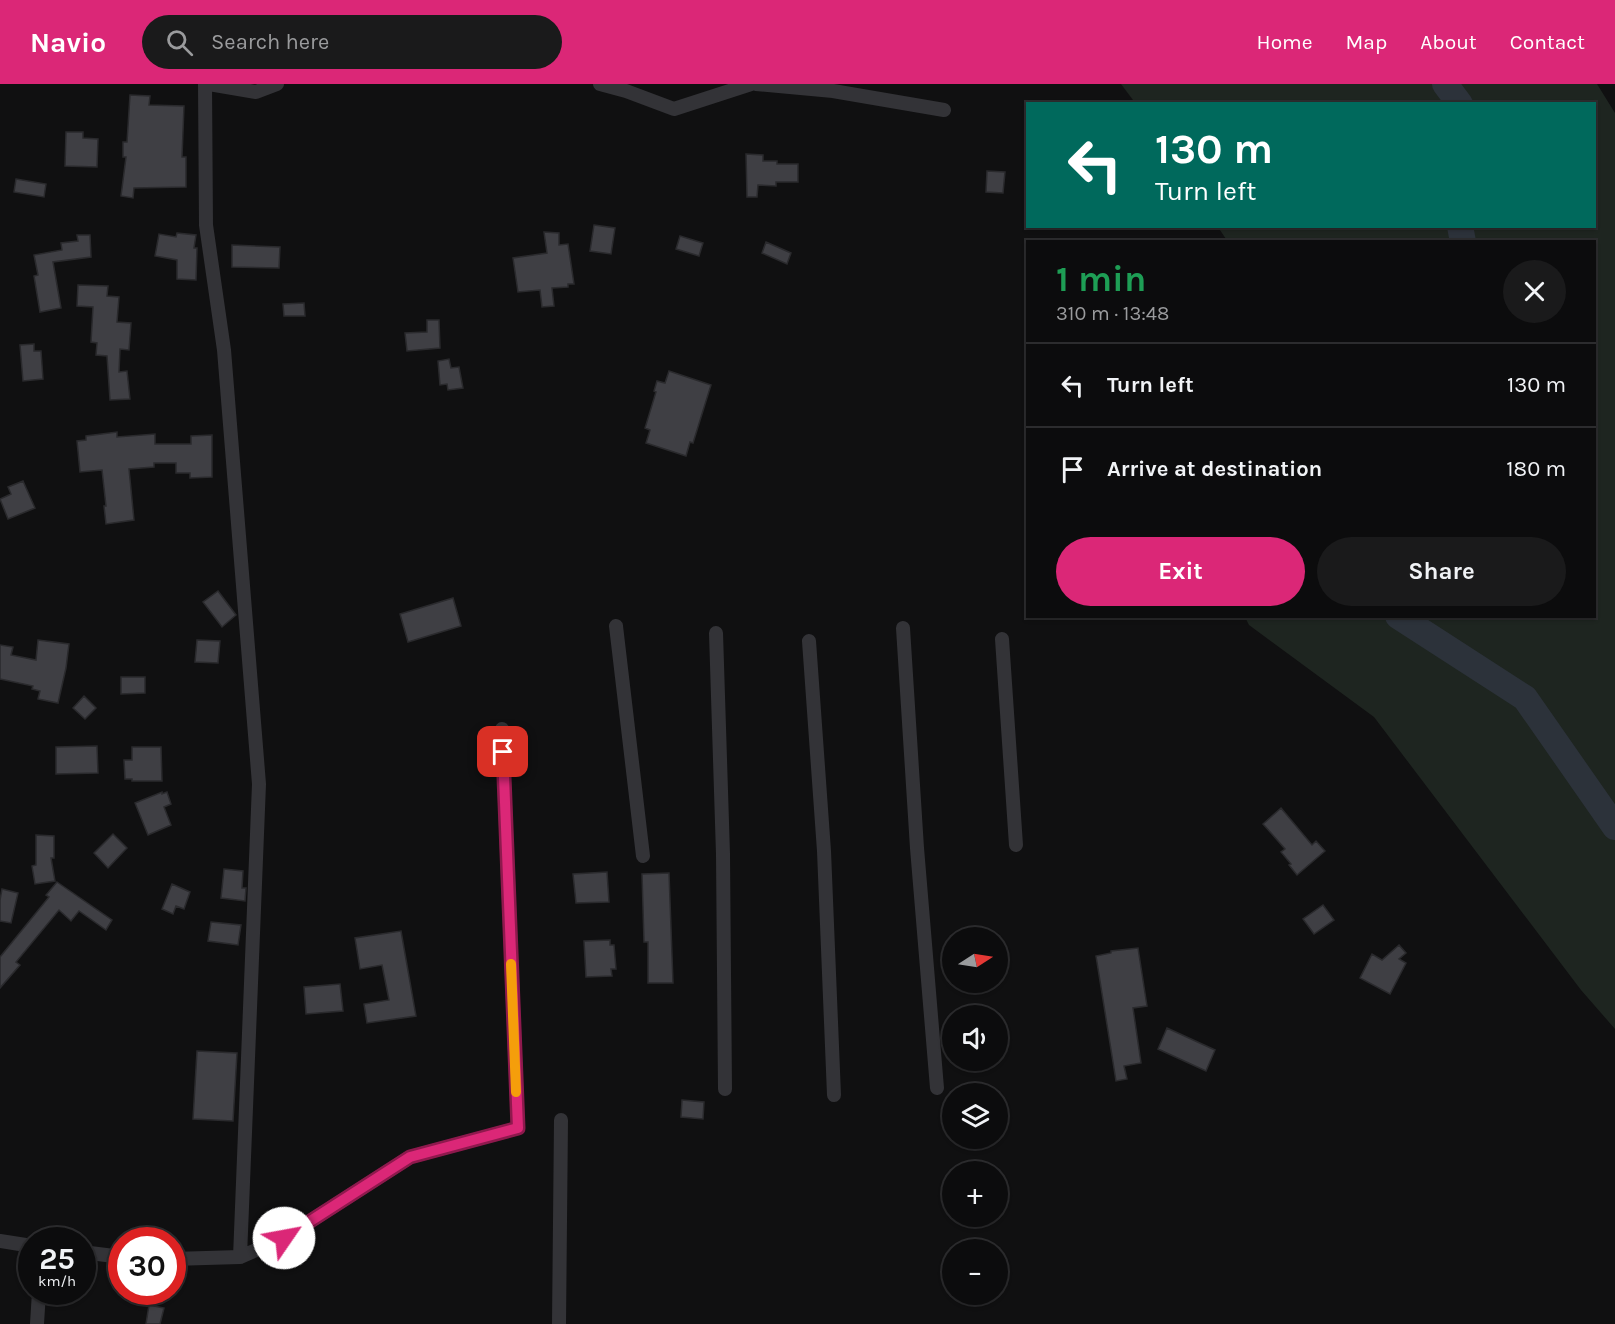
<!DOCTYPE html>
<meta charset="utf-8">
<style>
body{margin:0;font-family:Karla,sans-serif;background:#1a1a1b;color:#f1f3f6;height:100vh;display:flex;flex-direction:column;font-size:22px;white-space:nowrap}
*{box-sizing:border-box;margin:0}
p{font-size:20px;color:#9a9b9d}
.icon{flex:none;width:33px;height:33px;fill:none;stroke:currentColor;stroke-width:2;stroke-linecap:round;stroke-linejoin:round}
.map{position:relative;flex:1;overflow:hidden}
.side{position:absolute;left:1026px;top:156px;width:570px;height:378px;display:flex;flex-direction:column;background:#0c0c0d;border-radius:0px;box-shadow:0 2px 4px #0004,0 0 0 2px #2c2c2e}
.side>*{flex:none}
.top-card{position:absolute;left:1026px;top:18px;width:570px;height:126px;border-radius:0px;box-shadow:0 2px 4px #0004,0 0 0 2px #2c2c2e;background:#00695c;color:#fff;overflow:hidden}
.needle{width:39px;rotate:78deg}
.fabs{position:absolute;left:942px;top:843px;display:grid;gap:12px}
.fabs a{display:grid;place-items:center;width:66px;height:66px;border-radius:50%;background:#0c0c0d;box-shadow:0 2px 4px #0004,0 0 0 2px #2c2c2e;font-size:30px}
.speed{position:absolute;left:18px;top:1143px;display:flex;gap:12px;font-size:30px;font-weight:700;text-align:center}
.speed>*{display:grid;place-content:center;width:78px;height:78px;border-radius:50%;background:#0c0c0d;box-shadow:0 2px 4px #0004,0 0 0 2px #2c2c2e;line-height:1}
.speed small{font-size:15px;font-weight:400}
.speed .limit{border:9px solid #d22;background:#fff;color:#111}
.pin{position:absolute;display:grid;place-items:center;width:51px;height:51px;color:#fff;margin:-26px;border-radius:12px;box-shadow:0 3px 9px #0006}
.me{position:absolute;width:66px;margin:-33px;rotate:57deg;stroke-linejoin:round;filter:drop-shadow(0 0 4px #0008)}
.turn{display:flex;align-items:center;gap:21px;height:126px;padding:0 30px;font-size:27px}
.turn .icon{width:78px;height:78px;stroke-width:2.5}
.turn b{display:block;font-size:42px;line-height:51px}
.round{display:grid;place-items:center;flex:none;width:63px;height:63px;border-radius:32px;background:#1a1a1b}
.summary{display:flex;align-items:center;justify-content:space-between;height:102px;padding:0 30px}
h1{font-size:36px;font-weight:700;line-height:45px;color:#1e9e55}
.cta{display:flex;gap:12px;margin-top:auto;padding:12px 30px}
.cta a{flex:1;height:69px;border-radius:36px;background:#db2777;color:#fff;font-size:24px;font-weight:700;line-height:69px;text-align:center}
.cta a+a{background:#1a1a1b;color:#f1f3f6}
ul{padding:0;list-style:none}
li{display:flex;align-items:center;gap:18px;height:84px;padding:0 30px;border-top:2px solid #2c2c2e}
li div{flex:1}
li b{display:block;font-size:22px}
li em{font-style:normal}
header{display:flex;align-items:center;gap:36px;box-sizing:border-box;height:84px;padding:0 30px;background:#db2777;color:#fff}
header strong{font-size:28px}
nav{display:flex;gap:33px;margin-inline-start:auto;font-size:21px}
.search{width:420px;height:54px;background:#1a1a1b;display:flex;align-items:center;gap:15px;box-sizing:border-box;padding:0 21px;border-radius:33px;color:#9a9b9d;font-size:22px}
.map>svg:first-child{display:block}
.green{fill:#1e2520}
.lines{fill:none;stroke-linecap:round;stroke-linejoin:round}
.river{stroke:#2c323a;stroke-width:26}
.building{fill:#3f3f44;stroke:#2a2a2d;stroke-width:1.5}
.street{stroke:#333337;stroke-width:14}
.route-casing{stroke:#8e194d;stroke-width:15}
.route{stroke:#db2777;stroke-width:10}
.slow{stroke:#f59e0b;stroke-width:10}
</style>
<header>
<strong>Navio</strong>
<div class="search"><svg class="icon" aria-label="search" viewBox="0 0 24 24"><circle cx="10" cy="10" r="6"/><path d="M15 15l6 6"/></svg>Search here</div>
<nav><a>Home</a><a>Map</a><a>About</a><a>Contact</a></nav>
</header>
<div class="map">
<svg width="1615" height="1240" viewBox="0 0 1615 1240">
<rect width="100%" height="100%" fill="#101011"/>
<path class="green" d="M 1121,0 L 1597,0 L 1615,29 L 1615,945 L 1581,906 L 1374,633 L 1249,541 L 1245,533 L 1594,532 L 1594,158 L 1228,158 L 1218,143 L 1594,142 L 1594,20 L 1136,20 Z"/>
<g class="lines">
<path class="river" d="M 1445,0 L 1460,20
M 1460,142 L 1463,158
M 1398,532 L 1525,614 L 1615,743"/>
</g>
<path class="building" d="M 130,11 L 150,12 L 149,21 L 184,22 L 182,73 L 186,73 L 186,103 L 134,104 L 133,114 L 121,112 L 126,73 L 123,73 L 123,58 L 127,58 Z
M 66,48 L 83,48 L 83,54 L 98,55 L 97,83 L 65,82 Z
M 746,70 L 763,71 L 763,77 L 777,77 L 777,80 L 798,80 L 798,98 L 776,98 L 776,102 L 758,101 L 757,113 L 747,113 Z
M 987,87 L 1005,88 L 1003,109 L 986,108 Z
M 16,95 L 46,100 L 44,113 L 14,108 Z
M 594,141 L 615,144 L 611,170 L 590,167 Z
M 544,148 L 559,149 L 559,161 L 568,160 L 574,200 L 568,200 L 568,203 L 552,204 L 554,222 L 542,223 L 540,206 L 518,208 L 513,174 L 547,169 Z
M 177,149 L 196,151 L 194,164 L 197,164 L 196,196 L 177,195 L 177,176 L 155,172 L 159,150 L 176,153 Z
M 77,151 L 90,151 L 91,173 L 53,178 L 61,224 L 40,228 L 34,192 L 38,191 L 34,171 L 62,166 L 61,159 L 78,157 Z
M 680,152 L 703,159 L 699,172 L 676,165 Z
M 766,158 L 791,169 L 787,180 L 762,169 Z
M 232,161 L 280,163 L 279,184 L 232,183 Z
M 78,201 L 108,202 L 107,212 L 119,213 L 117,238 L 131,239 L 129,266 L 120,265 L 119,288 L 127,287 L 130,315 L 110,316 L 107,272 L 96,271 L 97,259 L 91,258 L 93,223 L 77,222 Z
M 304,219 L 305,232 L 284,232 L 283,220 Z
M 427,236 L 439,236 L 440,264 L 407,267 L 405,249 L 427,248 Z
M 34,260 L 34,267 L 41,267 L 43,295 L 23,297 L 20,261 Z
M 449,275 L 451,284 L 459,283 L 463,304 L 448,306 L 447,300 L 440,301 L 438,277 Z
M 669,287 L 711,301 L 693,359 L 690,358 L 686,372 L 646,359 L 650,346 L 645,344 L 656,308 L 654,307 L 657,297 L 665,299 Z
M 117,348 L 117,353 L 155,350 L 155,360 L 191,360 L 191,352 L 212,351 L 212,393 L 190,394 L 190,389 L 176,389 L 176,379 L 154,379 L 154,383 L 129,385 L 134,436 L 106,440 L 104,422 L 106,422 L 102,386 L 80,388 L 77,357 L 86,356 L 86,352 Z
M 23,397 L 35,424 L 8,435 L 0,415 L 11,410 L 8,403 Z
M 218,507 L 236,531 L 222,543 L 203,518 Z
M 453,514 L 461,542 L 408,558 L 400,530 Z
M 38,556 L 69,560 L 66,584 L 58,619 L 38,615 L 40,607 L 32,605 L 33,602 L 0,595 L 0,561 L 13,563 L 11,571 L 36,576 Z
M 197,556 L 220,557 L 218,579 L 195,578 Z
M 121,593 L 145,593 L 145,609 L 121,610 Z
M 84,612 L 96,624 L 85,635 L 73,624 Z
M 97,662 L 98,689 L 56,690 L 56,663 Z
M 132,663 L 161,663 L 162,697 L 132,697 L 132,695 L 125,695 L 124,676 L 132,676 Z
M 162,708 L 162,710 L 167,708 L 171,720 L 164,723 L 171,741 L 148,751 L 135,719 Z
M 1281,724 L 1312,761 L 1316,757 L 1325,767 L 1297,791 L 1289,781 L 1291,780 L 1281,768 L 1285,765 L 1263,740 Z
M 113,750 L 127,764 L 108,784 L 94,769 Z
M 36,751 L 54,752 L 54,774 L 51,774 L 55,797 L 35,800 L 32,782 L 36,781 Z
M 224,785 L 243,787 L 242,804 L 246,804 L 245,817 L 221,814 Z
M 607,788 L 609,818 L 576,819 L 573,790 Z
M 669,789 L 673,899 L 648,899 L 648,858 L 644,858 L 642,790 Z
M 57,798 L 112,836 L 106,846 L 79,827 L 71,837 L 59,826 L 16,878 L 20,881 L 0,904 L 0,873 L 49,813 L 46,811 Z
M 172,800 L 190,808 L 184,825 L 176,822 L 173,830 L 162,825 Z
M 2,805 L 18,809 L 11,839 L 0,837 L 0,816 Z
M 1323,821 L 1334,836 L 1314,850 L 1303,835 Z
M 211,838 L 241,841 L 238,861 L 208,857 Z
M 401,847 L 416,932 L 367,939 L 364,920 L 389,916 L 382,881 L 360,885 L 355,854 Z
M 610,856 L 610,861 L 614,861 L 616,885 L 611,885 L 612,892 L 586,893 L 584,857 Z
M 1399,861 L 1406,869 L 1399,875 L 1406,879 L 1390,910 L 1360,894 L 1372,870 L 1382,876 Z
M 1138,864 L 1147,922 L 1133,924 L 1141,979 L 1124,982 L 1127,995 L 1116,997 L 1096,872 L 1111,869 L 1111,867 Z
M 340,900 L 343,927 L 306,930 L 304,903 Z
M 1167,944 L 1215,966 L 1206,987 L 1158,965 Z
M 197,967 L 237,969 L 233,1037 L 193,1035 Z
M 682,1016 L 704,1018 L 703,1035 L 681,1033 Z
M 149,1221 L 164,1224 L 160,1240 L 146,1240 Z"/>
<g class="lines">
<path class="street" d="M 205,0 L 206,141 L 224,266 L 259,700 L 240,1173
M 209,0 L 256,8 L 277,0
M 600,0 L 626,7 L 674,25 L 751,0
M 756,0 L 833,7 L 944,26
M 616,542 L 643,772
M 903,544 L 917,764 L 937,1004
M 716,549 L 723,770 L 725,1005
M 1002,555 L 1016,761
M 809,557 L 824,767 L 834,1011
M 0,1157 L 32,1162
M 82,1168 L 122,1173
M 172,1175 L 240,1173 L 284,1154 L 410,1073 L 518,1044 L 502,645
M 37,1240 L 39,1208
M 559,1240 L 561,1036"/>
</g>
<g class="lines">
<defs>
<path id="route" d="M 284,1154 L 410,1073 L 518,1044 L 503,668"/>
</defs>
<use href="#route" class="route-casing"/>
<use href="#route" class="route"/>
<path class="slow" d="M 511,880 L 516,1008"/>
</g>
</svg>
<div class="fabs">
<a><svg class="needle" viewBox="-14 -14 28 28"><path d="M0-13l5 13h-10z" fill="#e53935"/><path d="M0 13l5-13h-10z" fill="#9a9b9d"/></svg></a>
<a><svg class="icon" aria-label="sound" viewBox="0 0 24 24"><path d="M4 9h4l5-4v14l-5-4H4zM17 9q2 3 0 6"/></svg></a>
<a><svg class="icon" aria-label="layers" viewBox="0 0 24 24"><path d="M12 4l9 5-9 5-9-5zM3 14l9 5 9-5"/></svg></a>
<a>+</a>
<a>−</a>
</div>
<div class="speed"><div>25<small>km/h</small></div><div class="limit">30</div></div>
<div class="pin" style="left:503px;top:668px;background:#d93025"><svg class="icon" aria-label="arrive" viewBox="0 0 24 24"><path d="M6 21V4h12l-3 4 3 4H6"/></svg></div>
<svg class="me" style="left:284px;top:1154px" viewBox="-20 -20 40 40"><circle r="19" fill="#fff"/><path d="M0-13L10 11 0 6-10 11z" fill="#db2777"/></svg>
<div class="top-card">
<div class="turn"><svg class="icon" aria-label="left" viewBox="0 0 24 24"><path d="M17 20v-9H6M10 6l-5 5 5 5"/></svg><div><b>130 m</b>Turn left</div></div>
</div>
<section class="side">
<div class="summary"><div><h1>1 min</h1><p>310 m · 13:48</p></div><a class="round"><svg class="icon" aria-label="close" viewBox="0 0 24 24"><path d="M6 6l12 12M18 6L6 18"/></svg></a></div>
<ul>
<li><svg class="icon" aria-label="left" viewBox="0 0 24 24"><path d="M17 20v-9H6M10 6l-5 5 5 5"/></svg><div><b>Turn left</b></div><em>130 m</em></li>
<li><svg class="icon" aria-label="arrive" viewBox="0 0 24 24"><path d="M6 21V4h12l-3 4 3 4H6"/></svg><div><b>Arrive at destination</b></div><em>180 m</em></li>
</ul>
<div class="cta"><a>Exit</a><a>Share</a></div>
</section>
</div>
